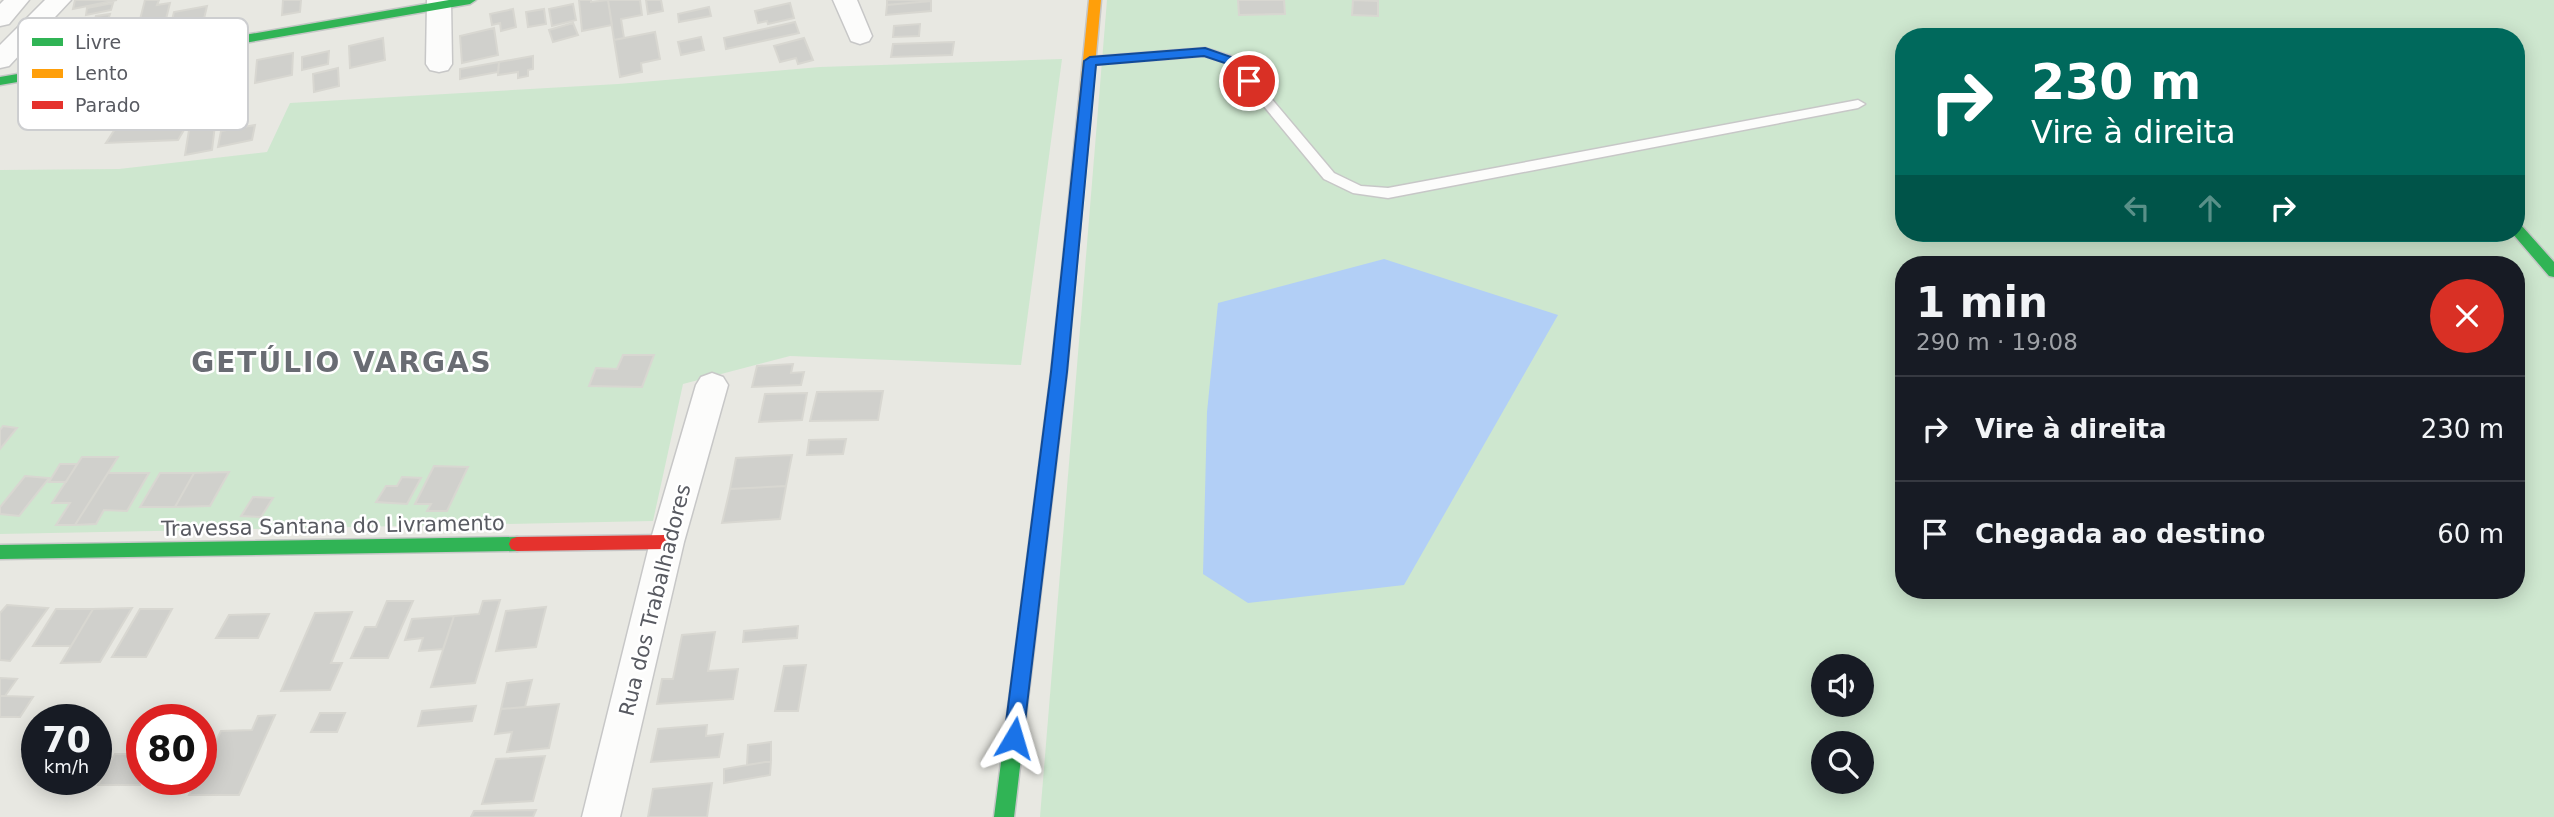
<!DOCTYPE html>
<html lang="pt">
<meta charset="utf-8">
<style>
body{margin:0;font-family:"DejaVu Sans",sans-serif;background:#242831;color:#f1f3f6;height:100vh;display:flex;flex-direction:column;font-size:26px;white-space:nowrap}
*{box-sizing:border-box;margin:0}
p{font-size:23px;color:#9ea1a6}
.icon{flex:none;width:38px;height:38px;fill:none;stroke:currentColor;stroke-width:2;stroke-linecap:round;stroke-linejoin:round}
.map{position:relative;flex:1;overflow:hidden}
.side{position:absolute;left:1895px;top:256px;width:630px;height:343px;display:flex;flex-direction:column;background:#171b24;border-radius:28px;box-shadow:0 4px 18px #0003}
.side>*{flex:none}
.guide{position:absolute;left:1895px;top:28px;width:630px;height:214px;border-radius:28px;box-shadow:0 4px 18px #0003;background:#00695c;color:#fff;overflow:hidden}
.tools{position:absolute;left:1811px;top:654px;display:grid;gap:14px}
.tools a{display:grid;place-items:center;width:63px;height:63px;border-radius:50%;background:#171b24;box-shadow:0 4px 18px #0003;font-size:35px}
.speed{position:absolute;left:21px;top:704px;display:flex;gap:14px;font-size:35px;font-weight:700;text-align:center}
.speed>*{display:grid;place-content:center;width:91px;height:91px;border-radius:50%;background:#171b24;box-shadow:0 4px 18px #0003;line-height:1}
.speed small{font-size:18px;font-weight:400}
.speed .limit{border:10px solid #d22;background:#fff;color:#111}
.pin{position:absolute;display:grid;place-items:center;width:60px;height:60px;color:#fff;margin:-30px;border:4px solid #fff;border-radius:50%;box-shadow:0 2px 7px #0007}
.me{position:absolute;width:77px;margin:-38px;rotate:7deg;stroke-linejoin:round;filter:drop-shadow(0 0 5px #0008)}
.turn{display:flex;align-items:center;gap:24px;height:147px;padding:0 21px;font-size:32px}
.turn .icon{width:91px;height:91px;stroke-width:2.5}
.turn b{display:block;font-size:49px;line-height:60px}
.lanes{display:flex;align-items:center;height:66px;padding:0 21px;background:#0003;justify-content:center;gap:35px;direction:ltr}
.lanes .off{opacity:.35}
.round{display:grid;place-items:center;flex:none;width:74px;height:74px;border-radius:37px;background:#242831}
.headline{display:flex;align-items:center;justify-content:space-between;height:119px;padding:0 21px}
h1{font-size:42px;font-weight:600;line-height:52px}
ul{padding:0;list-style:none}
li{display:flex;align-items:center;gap:21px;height:105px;padding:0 21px;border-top:2px solid #363941}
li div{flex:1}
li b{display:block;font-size:26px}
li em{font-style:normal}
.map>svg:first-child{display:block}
.green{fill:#cee7cf;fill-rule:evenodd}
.water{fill:#b2cff6}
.building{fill:#d0d0cc;stroke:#d8d7d1;stroke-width:2}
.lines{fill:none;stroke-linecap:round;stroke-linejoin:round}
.lane-casing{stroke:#c7c7c7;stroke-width:3}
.street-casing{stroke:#c7c7c7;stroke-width:3}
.fast-casing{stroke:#c5c6c6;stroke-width:3}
.slow-casing{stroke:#c5c6c6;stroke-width:3}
.jam-casing{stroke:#c5c6c6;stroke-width:3}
.lane{fill:#fcfcfb;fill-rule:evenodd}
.street{fill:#fcfcfb;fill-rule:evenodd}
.fast{fill:#30b455;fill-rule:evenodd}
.slow{fill:#ff9f0a;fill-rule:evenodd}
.jam{fill:#e5322d;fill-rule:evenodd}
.route{fill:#1a73e8;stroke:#114b97;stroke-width:2}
.labels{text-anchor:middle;stroke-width:5;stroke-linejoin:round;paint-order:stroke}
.street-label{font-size:21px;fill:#585a61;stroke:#fff}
.district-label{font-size:28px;font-weight:bold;letter-spacing:2px;fill:#696c73;stroke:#fff}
.key{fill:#fff;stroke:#cdced0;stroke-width:2}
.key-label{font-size:19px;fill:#585a61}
</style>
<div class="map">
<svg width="2554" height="817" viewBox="0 0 2554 817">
<rect width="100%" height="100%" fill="#e8e8e2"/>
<path class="green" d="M 1107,0 L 2554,0 L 2554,817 L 1040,817 ZM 1904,37 L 2516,37 L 2516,233 L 1904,233 ZM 1904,264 L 2516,264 L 2516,590 L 1904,590 ZM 1824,667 L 1862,667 L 1862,705 L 1824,705 ZM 1824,744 L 1862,744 L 1862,782 L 1824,782 Z
M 1062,59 L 1021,365 L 790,356 L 683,384 L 653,521 L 0,534 L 0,170 L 119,169 L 267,152 L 290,103 L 618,84 L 820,67 Z"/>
<path class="water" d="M 1384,259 L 1558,315 L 1404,585 L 1248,603 L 1203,574 L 1207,412 L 1218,303 Z"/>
<path class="building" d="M 75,0 L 117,0 L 73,9 Z
M 145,0 L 159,0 L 157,5 L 170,3 L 163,31 L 136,35 Z
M 283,0 L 301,0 L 300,12 L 282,15 Z
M 579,0 L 591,0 L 591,2 L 608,0 L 612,25 L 582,31 Z
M 608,0 L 640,0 L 642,15 L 621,19 L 624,38 L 614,40 Z
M 646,0 L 661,0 L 663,11 L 648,14 Z
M 887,0 L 931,0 L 931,1 L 887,5 Z
M 1238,0 L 1284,0 L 1285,14 L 1239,15 Z
M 1353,0 L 1378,1 L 1378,16 L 1352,15 Z
M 931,1 L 931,11 L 886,15 L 887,5 Z
M 113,3 L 111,10 L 86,15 L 87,8 Z
M 790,3 L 794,18 L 768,24 L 767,21 L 758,23 L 755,11 Z
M 573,4 L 576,20 L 552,26 L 549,9 Z
M 207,6 L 203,23 L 170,28 L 174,12 Z
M 709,7 L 711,16 L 679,22 L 678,14 Z
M 513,9 L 516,27 L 501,31 L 500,23 L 492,25 L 490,14 Z
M 544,9 L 546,24 L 528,27 L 526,12 Z
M 110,14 L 106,27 L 91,29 L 96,16 Z
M 795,22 L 799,33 L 726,49 L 724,38 Z
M 573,23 L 578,35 L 553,42 L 549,30 Z
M 920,24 L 919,36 L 893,37 L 894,26 Z
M 494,28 L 498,55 L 462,63 L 460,36 Z
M 655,32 L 660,59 L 641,63 L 642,72 L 620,77 L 614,40 Z
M 701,37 L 704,50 L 681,55 L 678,42 Z
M 383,38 L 385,60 L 350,68 L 349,46 Z
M 804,38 L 813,60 L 798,64 L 796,58 L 780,62 L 774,46 Z
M 954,42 L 952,55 L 891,57 L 893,44 Z
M 329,51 L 328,64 L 302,70 L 302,57 Z
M 293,53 L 292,75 L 255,83 L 257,60 Z
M 533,56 L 533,69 L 528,70 L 528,76 L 518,78 L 518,72 L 498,75 L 499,62 Z
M 499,62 L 498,72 L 460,79 L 460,69 Z
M 338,68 L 339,86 L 314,92 L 313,74 Z
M 139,122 L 137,126 L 188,123 L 178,140 L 106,143 L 119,123 Z
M 215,125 L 212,150 L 185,155 L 189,130 Z
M 255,125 L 252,140 L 218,147 L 221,131 Z
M 623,355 L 654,355 L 642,387 L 589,386 L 596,368 L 617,369 Z
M 793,364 L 791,373 L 804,372 L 801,385 L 752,387 L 757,366 Z
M 883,391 L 878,420 L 810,421 L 817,392 Z
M 807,393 L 802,420 L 759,422 L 765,394 Z
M 3,426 L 17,428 L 0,449 L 0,430 Z
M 846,439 L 843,454 L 807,455 L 809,440 Z
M 792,455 L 786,486 L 730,489 L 736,458 Z
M 82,457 L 118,457 L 75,525 L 56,525 L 70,503 L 52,503 Z
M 60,464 L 77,464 L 66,482 L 49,482 Z
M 434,466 L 468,467 L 447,511 L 427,511 L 431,504 L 415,504 Z
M 229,472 L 210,506 L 175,507 L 194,473 Z
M 108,473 L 149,473 L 127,511 L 104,510 L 96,524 L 75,525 Z
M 160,473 L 194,473 L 175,507 L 140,507 Z
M 25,476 L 49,478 L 19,516 L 0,514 L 0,507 Z
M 402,477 L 421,478 L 407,504 L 376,502 L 386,486 L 397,486 Z
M 786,486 L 780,519 L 722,523 L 730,489 Z
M 253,497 L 273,498 L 261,517 L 241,516 Z
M 500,600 L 475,683 L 431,687 L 454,616 L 479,614 L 483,601 Z
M 387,601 L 413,601 L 388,658 L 351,658 L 365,627 L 376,627 Z
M 7,605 L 48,608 L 10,661 L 0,660 L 0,613 Z
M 546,607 L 536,647 L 496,651 L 506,611 Z
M 132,608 L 100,662 L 61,663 L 93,609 Z
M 56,609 L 93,609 L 71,646 L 33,646 Z
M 140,609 L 172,609 L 146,657 L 112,657 Z
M 352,612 L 331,663 L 342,663 L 330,690 L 281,691 L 315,613 Z
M 269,614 L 258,638 L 216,638 L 229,615 Z
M 454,616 L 443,649 L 419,651 L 423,638 L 405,640 L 412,619 Z
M 798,626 L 797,638 L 743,642 L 744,631 Z
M 715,632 L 708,671 L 738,669 L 733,699 L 657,704 L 662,679 L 673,679 L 682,635 Z
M 806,665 L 798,711 L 775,711 L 784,666 Z
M 0,678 L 17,679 L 5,696 L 0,696 Z
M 532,680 L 525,707 L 501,709 L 507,683 Z
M 0,696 L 5,696 L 33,697 L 20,717 L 0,717 Z
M 559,704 L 549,748 L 507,752 L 512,732 L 495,734 L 501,709 Z
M 476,706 L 472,721 L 418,726 L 422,711 Z
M 157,710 L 179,710 L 174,719 L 152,719 Z
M 320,713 L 345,713 L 337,732 L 311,732 Z
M 275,715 L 239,795 L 189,795 L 197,779 L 201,779 L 201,771 L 221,731 L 252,730 L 258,716 Z
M 707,725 L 706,736 L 723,734 L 719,757 L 651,762 L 658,729 Z
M 142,739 L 143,779 L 140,785 L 98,785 L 115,754 L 134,754 Z
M 771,742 L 771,761 L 747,765 L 748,745 Z
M 545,756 L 533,801 L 482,804 L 496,759 Z
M 771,761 L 770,775 L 724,783 L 724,769 Z
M 712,783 L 707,817 L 648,817 L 653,789 Z
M 536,810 L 533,817 L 471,817 L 474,811 Z"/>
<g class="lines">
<defs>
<path id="lane" d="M 1205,48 L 1237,58 L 1334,173 L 1361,186 L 1388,188 L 1858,100 L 1865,104 L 1858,108 L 1388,198 L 1353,193 L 1324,179 L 1229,64 L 1204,56 L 1090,65 L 1084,61 L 1090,57 Z"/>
<path id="street" d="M 4,0 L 29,0 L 9,24 L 0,26 L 0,4 Z
M 45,0 L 71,0 L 9,66 L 0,68 L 0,45 Z
M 427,0 L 451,0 L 452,64 L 448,70 L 439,72 L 430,70 L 426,64 Z
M 833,0 L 857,0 L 872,36 L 869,41 L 860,44 L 851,41 Z
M 712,373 L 723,377 L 728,385 L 684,542 L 620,817 L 582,817 L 650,542 L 696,385 L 701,377 Z"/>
<path id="fast" d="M 449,0 L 476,0 L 470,4 L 0,85 L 0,77 Z
M 2516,223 L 2521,225 L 2554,262 L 2554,277 L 2549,276 L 2512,233 L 2516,233 Z
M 1071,244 L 1078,249 L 1067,372 L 1014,817 L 994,817 L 1051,372 L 1064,249 Z
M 517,537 L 523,539 L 525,544 L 523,549 L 517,551 L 0,559 L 0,545 Z"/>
<path id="slow" d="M 1089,0 L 1101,0 L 1078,249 L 1071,254 L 1064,249 Z"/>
<path id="jam" d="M 667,535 L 673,537 L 675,542 L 673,547 L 667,549 L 517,551 L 511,549 L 509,544 L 511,539 L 517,537 Z"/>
</defs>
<use href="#lane" class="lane-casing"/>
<use href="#street" class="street-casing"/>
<use href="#fast" class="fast-casing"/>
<use href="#slow" class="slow-casing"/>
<use href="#jam" class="jam-casing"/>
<use href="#lane" class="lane"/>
<use href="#street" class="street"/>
<use href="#fast" class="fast"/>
<use href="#slow" class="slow"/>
<use href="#jam" class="jam"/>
</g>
<path class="route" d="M 1205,48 L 1237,59 L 1255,81 L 1253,84 L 1244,84 L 1228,64 L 1204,56 L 1096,65 L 1067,372 L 1023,738 L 1020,745 L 1014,747 L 1007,745 L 1004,738 L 1051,372 L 1084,61 L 1090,57 Z"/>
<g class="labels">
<g class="street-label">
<text transform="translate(333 526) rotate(-1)" y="7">Travessa Santana do Livramento</text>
<text transform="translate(655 600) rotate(-76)" y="7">Rua dos Trabalhadores</text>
</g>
<g class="district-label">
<text x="342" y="372">GETÚLIO VARGAS</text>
</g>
</g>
<rect x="18" y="18" width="230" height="112" rx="10" class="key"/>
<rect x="32" y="38" width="31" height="8" fill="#30b455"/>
<rect x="32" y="69" width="31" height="9" fill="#ff9f0a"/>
<rect x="32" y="101" width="31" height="8" fill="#e5322d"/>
<g class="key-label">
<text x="75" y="49">Livre</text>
<text x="75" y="80">Lento</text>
<text x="75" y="112">Parado</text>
</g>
</svg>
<div class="tools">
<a><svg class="icon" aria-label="sound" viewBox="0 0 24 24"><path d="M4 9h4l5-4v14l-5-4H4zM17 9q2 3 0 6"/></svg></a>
<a><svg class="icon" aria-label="search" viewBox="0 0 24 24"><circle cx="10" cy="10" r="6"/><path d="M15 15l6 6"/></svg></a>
</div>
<div class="speed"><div>70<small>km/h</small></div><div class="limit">80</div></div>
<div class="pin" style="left:1249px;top:81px;background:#d93025"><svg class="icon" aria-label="arrive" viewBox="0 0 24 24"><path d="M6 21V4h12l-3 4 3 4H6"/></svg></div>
<svg class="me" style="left:1014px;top:738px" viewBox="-20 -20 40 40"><path d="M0-17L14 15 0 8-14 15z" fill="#1a73e8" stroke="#fff" stroke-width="4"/></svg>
<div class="guide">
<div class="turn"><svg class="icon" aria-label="right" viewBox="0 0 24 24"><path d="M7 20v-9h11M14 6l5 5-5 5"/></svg><div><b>230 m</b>Vire à direita</div></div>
<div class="lanes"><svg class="icon off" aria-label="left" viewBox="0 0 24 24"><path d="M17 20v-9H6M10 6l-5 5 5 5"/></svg><svg class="icon off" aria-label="ahead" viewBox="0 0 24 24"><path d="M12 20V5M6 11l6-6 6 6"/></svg><svg class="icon" aria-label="right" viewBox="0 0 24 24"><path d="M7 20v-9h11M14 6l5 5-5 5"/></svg></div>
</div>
<section class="side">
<div class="headline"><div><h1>1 min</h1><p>290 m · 19:08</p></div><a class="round" style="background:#d93025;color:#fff"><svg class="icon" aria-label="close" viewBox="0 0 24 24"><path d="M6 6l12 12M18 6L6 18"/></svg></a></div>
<ul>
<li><svg class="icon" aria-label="right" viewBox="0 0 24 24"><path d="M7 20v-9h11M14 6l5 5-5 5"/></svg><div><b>Vire à direita</b></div><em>230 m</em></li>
<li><svg class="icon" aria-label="arrive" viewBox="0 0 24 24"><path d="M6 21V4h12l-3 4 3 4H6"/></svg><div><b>Chegada ao destino</b></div><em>60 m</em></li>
</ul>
</section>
</div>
